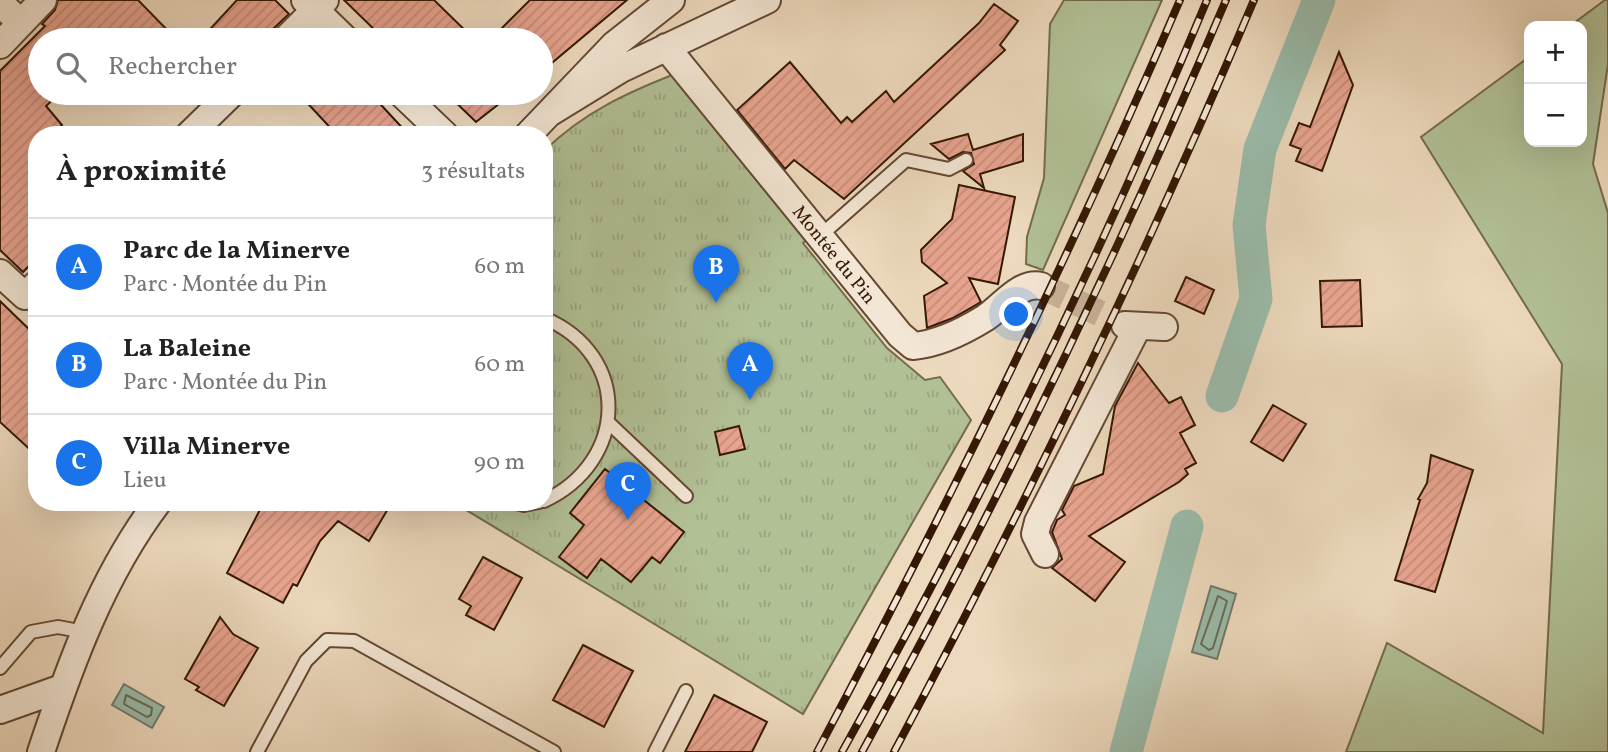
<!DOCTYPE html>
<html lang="fr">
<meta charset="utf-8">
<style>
body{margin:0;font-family:Vollkorn,serif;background:#f6f6f6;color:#222}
.controls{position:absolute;right:21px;top:21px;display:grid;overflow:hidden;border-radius:14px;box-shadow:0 7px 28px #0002}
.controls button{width:63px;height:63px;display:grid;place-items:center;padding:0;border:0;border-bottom:2px solid #e0e0e0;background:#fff;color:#222;font:35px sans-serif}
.you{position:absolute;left:1017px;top:315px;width:24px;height:24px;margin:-18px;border:5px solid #fff;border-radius:50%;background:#1a73e8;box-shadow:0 0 0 10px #1a73e833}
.badge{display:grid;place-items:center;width:46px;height:46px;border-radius:50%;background:#1a73e8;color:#fff;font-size:23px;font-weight:700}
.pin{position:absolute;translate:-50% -58px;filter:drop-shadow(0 2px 4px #0008)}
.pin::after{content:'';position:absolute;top:37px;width:24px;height:21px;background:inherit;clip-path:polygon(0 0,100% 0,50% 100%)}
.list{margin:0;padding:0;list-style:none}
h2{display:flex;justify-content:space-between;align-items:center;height:91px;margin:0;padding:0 28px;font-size:30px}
h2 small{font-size:23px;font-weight:400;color:#767676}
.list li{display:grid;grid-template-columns:46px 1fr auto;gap:21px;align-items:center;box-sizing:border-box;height:98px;padding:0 28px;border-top:2px solid #e0e0e0}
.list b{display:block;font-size:26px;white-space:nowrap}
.list p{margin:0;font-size:23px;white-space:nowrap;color:#767676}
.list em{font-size:23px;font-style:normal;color:#767676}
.icon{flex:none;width:38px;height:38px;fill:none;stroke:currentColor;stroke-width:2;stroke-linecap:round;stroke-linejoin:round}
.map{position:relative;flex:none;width:1608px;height:752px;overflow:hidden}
.search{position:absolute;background:#fff;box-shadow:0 7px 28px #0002;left:28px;top:28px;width:525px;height:77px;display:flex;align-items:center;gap:18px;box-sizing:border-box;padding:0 24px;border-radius:38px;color:#767676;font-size:26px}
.panel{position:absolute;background:#fff;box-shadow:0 7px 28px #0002;left:28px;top:126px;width:525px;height:385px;border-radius:28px}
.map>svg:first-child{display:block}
.grass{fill:#b2c096;stroke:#746c4d;stroke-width:2}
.park{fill:url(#park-tufts);stroke:#746c4d;stroke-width:2}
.water{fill:#9abbaa;stroke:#727a68;stroke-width:2}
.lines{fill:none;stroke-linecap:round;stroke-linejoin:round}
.shore{stroke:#686a57;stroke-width:2}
.canal{stroke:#9abbaa;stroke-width:33}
.building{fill:url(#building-hatch);stroke:#351804;stroke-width:2}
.street-tunnel{stroke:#c8b298;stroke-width:26;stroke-dasharray:26 13;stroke-linecap:butt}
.lane-casing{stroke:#634832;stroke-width:16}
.street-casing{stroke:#634832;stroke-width:30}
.lane{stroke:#f3e6d4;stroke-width:12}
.street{stroke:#f3e6d4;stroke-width:26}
.rail-casing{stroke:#351804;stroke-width:8}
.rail{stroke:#f3e6d4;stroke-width:5;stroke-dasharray:16;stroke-linecap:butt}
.labels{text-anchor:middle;stroke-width:5;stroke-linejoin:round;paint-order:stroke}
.street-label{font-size:19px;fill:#351804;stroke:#f3e6d4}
</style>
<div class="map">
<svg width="1608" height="752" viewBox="0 0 1608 752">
<defs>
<pattern id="park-tufts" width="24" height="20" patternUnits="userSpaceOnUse" patternTransform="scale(1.75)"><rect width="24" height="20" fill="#b2c096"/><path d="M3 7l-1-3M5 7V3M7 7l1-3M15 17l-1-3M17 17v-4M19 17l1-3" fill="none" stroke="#9aa480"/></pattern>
<pattern id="building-hatch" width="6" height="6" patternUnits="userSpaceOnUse" patternTransform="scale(1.75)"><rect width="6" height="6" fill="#e8a48f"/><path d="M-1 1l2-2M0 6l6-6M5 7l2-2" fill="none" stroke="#c88c7a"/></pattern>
</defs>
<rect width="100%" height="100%" fill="#edd9bd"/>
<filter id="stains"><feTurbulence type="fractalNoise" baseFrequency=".00286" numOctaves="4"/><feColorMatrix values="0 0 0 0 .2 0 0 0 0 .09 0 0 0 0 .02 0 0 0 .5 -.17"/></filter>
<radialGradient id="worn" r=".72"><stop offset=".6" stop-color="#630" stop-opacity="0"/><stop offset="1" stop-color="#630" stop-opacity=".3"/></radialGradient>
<path class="grass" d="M1064,0h98l-119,270 -17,-6 1,-27 17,-59 6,-154z
M1605,0h3v64l-15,100 15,49v539h-262l41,-109 156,90 19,-369 -141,-227 108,-80v85h53v-116h-12z"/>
<path class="park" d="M680,72l131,163 -8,8 84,105 38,32 15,-3 31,43 -168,294 -350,-212h91v-351c40,-39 84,-59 136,-79z"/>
<path class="water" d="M1211,586l25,8 -19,65 -25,-7z
M124,684l40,23 -12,21 -40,-23z"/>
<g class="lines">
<path class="shore" d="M1218,596l9,5 -14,47 -4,2 -8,-6z
M126,695l26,13 -1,7 -4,2 -23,-13z"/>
<path class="canal" d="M1222,396l34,-97 -7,-74 11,-76 59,-149
M1126,752l61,-226"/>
</g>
<path class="building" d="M58,0h80l39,40h-58l-4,-5 -4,5h-71v53h20l-14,13 16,19 -11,10h-14v123l-14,14 -23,-22v-179l45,-45 -3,-2 13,-14z
M237,0h38l14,14 -16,15 -3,11h-70z
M344,0h90l41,40h-90z
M530,0h97l-86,72v-32h-51z
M994,4l24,17 -18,24 5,5 -161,149 -50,-39 -9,9 -48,-59 53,-48 51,61 6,-6 5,5 34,-31 8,11 85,-79z
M1339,52l14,33 -31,86 -26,-10 5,-12 -11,-4 9,-22 11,4z
M298,93h72l39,42h-72z
M446,93h67l-37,29z
M968,134l5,16 50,-16v27l-43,13 4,14 -21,-17 11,-7 -3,-11 -8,-1 -14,7 -18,-15z
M959,185l56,12 -17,87 -29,-6 12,24 -28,16 -26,10 -3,-32 23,-13 -25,-21 -1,-12 31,-31z
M1186,277l28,13 -10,24 -29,-13z
M1360,280l2,46 -40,1 -2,-46z
M0,301l37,36v119l-37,-34z
M1138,363l31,40 12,-6 14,28 -15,8 16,30 -11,6 3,5 -9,8 -90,54 36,26 -30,39 -43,-33 10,-9 -10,-27 5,-12 8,-5 -3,-5 12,-24 29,-12 12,-68z
M1273,405l33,19 -23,37 -32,-19z
M739,426l6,23 -25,6 -5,-23z
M1431,455l42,15 -38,122 -40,-12 25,-80 -2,-1 9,-16z
M605,469l79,63 -24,31 -8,-6 -21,25 -30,-23 -14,19 -28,-21 25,-32 -14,-12z
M264,502h128l-23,39 -31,-20 -18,20 -23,45 -4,-2 -10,19 -56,-30z
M483,557l39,21 -28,52 -28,-15 5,-9 -12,-7z
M220,617l13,17 25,14 -34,58 -28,-16 3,-3 -14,-8z
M583,645l50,26 -29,56 -51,-27z
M714,695l53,27 -15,30h-67z"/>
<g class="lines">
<path class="street-tunnel" d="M1041,286l84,39"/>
<g class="lane-casing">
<path id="lane" d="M820,236l86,-76 43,9 17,-9
M544,318c88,37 84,144 0,183
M610,424l76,72
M513,502l11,3 15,-3
M0,668l31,-36 27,-5 26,5
M257,752l49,-91 21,-21 27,1 200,111
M655,752l31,-61"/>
</g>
<g class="street-casing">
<path id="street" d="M305,0l41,40
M0,3l21,20
M285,40l40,-40
M0,45l43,-45
M666,47l234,288 13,11c25,-2 51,-15 72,-28 17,-11 35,-37 56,-32
M401,93l44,42
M551,112l70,-43 146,-69
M189,135l43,-42
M528,135l86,-90 57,-45
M0,273l25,23 12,-12
M1125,325l39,2
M1045,554l-10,-20 3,-12 99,-194
M0,710l62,-22
M41,752c29,-87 61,-176 117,-250"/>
</g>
<use href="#lane" class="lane"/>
<use href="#street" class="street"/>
<g class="rail-casing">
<path id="rail" d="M817,752c131,-247 253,-495 363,-752
M842,752c136,-244 258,-494 365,-752
M862,752c134,-245 255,-495 364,-752
M894,752c131,-246 252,-496 360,-752"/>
</g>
<use href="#rail" class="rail"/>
</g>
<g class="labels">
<g class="street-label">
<text transform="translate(835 254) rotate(51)" y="7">Montée du Pin</text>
</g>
</g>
<rect width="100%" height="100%" filter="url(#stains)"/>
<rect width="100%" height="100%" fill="url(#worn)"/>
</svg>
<div class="controls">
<button>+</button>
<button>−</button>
</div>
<div class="you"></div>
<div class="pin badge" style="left:750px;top:400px">A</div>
<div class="pin badge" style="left:716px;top:303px">B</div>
<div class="pin badge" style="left:628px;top:520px">C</div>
<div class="search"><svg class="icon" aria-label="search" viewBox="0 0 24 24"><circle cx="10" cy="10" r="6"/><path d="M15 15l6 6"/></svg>Rechercher</div>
<section class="panel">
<h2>À proximité<small>3 résultats</small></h2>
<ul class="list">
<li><span class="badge">A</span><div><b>Parc de la Minerve</b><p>Parc · Montée du Pin</p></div><em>60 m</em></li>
<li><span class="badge">B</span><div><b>La Baleine</b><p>Parc · Montée du Pin</p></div><em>60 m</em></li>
<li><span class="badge">C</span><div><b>Villa Minerve</b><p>Lieu</p></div><em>90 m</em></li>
</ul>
</section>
</div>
